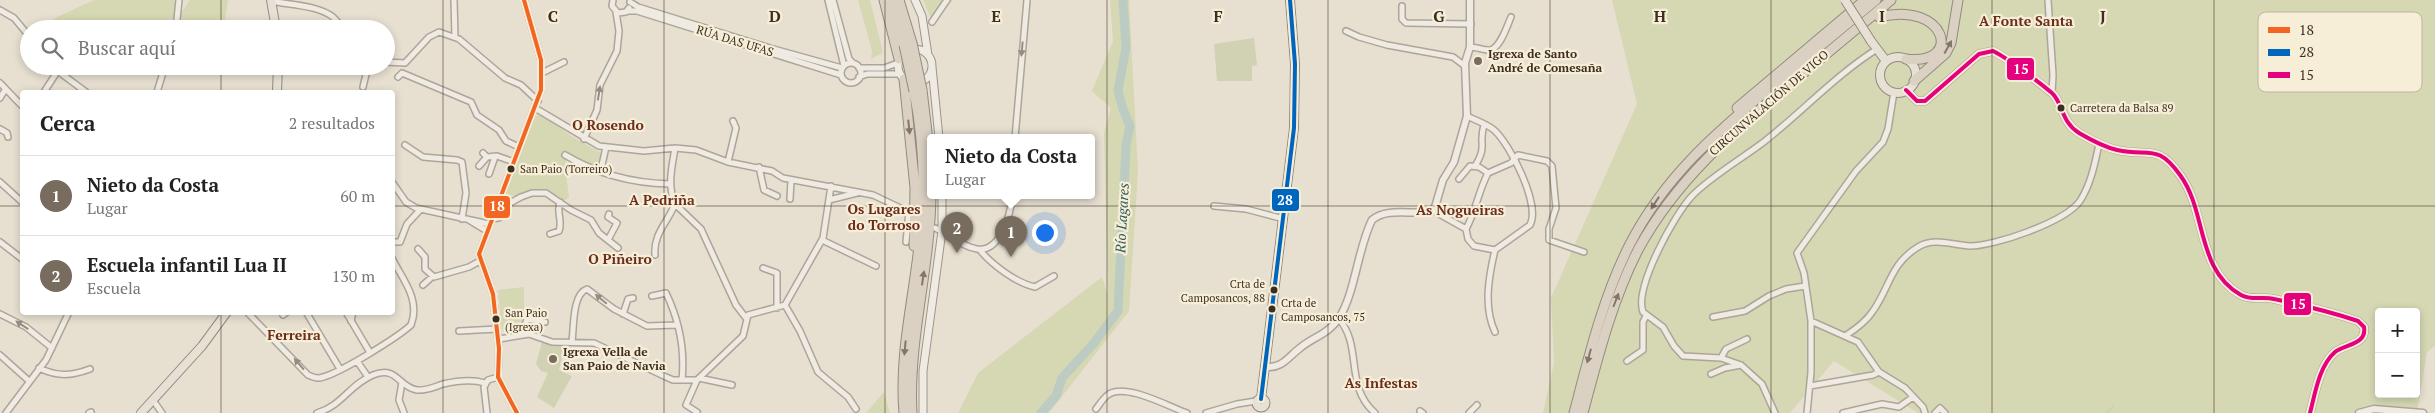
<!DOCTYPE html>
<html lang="es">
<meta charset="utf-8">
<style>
body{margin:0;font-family:"PT Serif",serif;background:#f6f6f6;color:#222}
.controls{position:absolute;right:15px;bottom:15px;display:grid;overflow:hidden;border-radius:5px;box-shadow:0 2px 8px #0003}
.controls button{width:45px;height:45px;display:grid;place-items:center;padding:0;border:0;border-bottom:1px solid #e0e0e0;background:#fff;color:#222;font:25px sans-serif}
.you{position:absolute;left:1044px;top:232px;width:18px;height:18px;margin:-12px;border:4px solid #fff;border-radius:50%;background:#1a73e8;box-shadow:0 0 0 8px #1a73e833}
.badge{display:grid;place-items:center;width:32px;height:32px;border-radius:50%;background:#786c5e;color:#fff;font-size:16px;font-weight:700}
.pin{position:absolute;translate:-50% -41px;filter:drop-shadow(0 1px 2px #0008)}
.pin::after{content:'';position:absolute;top:26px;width:18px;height:15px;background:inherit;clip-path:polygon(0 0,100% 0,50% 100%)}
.popup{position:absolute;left:927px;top:134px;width:168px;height:65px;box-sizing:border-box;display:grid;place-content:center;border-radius:5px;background:#fff;filter:drop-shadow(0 1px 4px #0005);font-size:16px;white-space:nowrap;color:#767676}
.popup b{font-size:19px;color:#222}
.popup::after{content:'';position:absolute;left:50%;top:100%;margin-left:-10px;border:10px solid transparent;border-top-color:#fff}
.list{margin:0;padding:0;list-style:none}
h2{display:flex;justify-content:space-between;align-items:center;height:65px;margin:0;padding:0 20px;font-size:21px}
h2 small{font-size:16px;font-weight:400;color:#767676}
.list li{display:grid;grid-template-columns:32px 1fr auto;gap:15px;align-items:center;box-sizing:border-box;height:80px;padding:0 20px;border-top:1px solid #e0e0e0}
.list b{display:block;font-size:19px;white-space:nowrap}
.list p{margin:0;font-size:16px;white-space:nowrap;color:#767676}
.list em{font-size:16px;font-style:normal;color:#767676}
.icon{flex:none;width:28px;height:28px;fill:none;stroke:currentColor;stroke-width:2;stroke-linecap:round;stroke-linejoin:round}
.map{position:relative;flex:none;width:2435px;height:413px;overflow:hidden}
.search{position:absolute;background:#fff;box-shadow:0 2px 8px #0003;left:20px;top:20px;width:375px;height:55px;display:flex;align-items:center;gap:12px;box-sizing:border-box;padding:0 18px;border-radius:28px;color:#767676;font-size:19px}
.panel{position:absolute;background:#fff;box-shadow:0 2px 8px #0003;left:20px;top:90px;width:375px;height:225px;border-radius:5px}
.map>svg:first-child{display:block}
.green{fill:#d6d7b3;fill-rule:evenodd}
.cemetery{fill:#d1d1b3}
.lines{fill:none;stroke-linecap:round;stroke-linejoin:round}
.stream{stroke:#bcccc2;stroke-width:1}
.river{stroke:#bcccc2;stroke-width:9}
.minor-casing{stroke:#ada599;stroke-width:8}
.tertiary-casing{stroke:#ada599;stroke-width:9}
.secondary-casing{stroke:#9c958a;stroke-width:9}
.primary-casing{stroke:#928b80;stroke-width:10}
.motorway-casing{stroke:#928b80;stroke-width:11}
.minor{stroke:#efebe3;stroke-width:5}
.tertiary{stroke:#efebe3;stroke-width:6}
.secondary{stroke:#efebe3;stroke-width:7}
.primary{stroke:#e6e1d4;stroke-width:8}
.motorway{stroke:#dad1c2;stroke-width:9}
.primary-bridge-casing{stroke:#928b80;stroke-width:10;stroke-linecap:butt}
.motorway-bridge-casing{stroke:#928b80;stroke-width:11;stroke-linecap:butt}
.primary-bridge{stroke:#e6e1d4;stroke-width:8}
.motorway-bridge{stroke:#dad1c2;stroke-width:9}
.bus-1-casing{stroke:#f7eed8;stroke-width:8}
.bus-2-casing{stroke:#f7eed8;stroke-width:8}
.bus-3-casing{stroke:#f7eed8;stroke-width:8}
.bus-1{stroke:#f26522;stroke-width:4}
.bus-2{stroke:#0065bd;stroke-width:4}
.bus-3{stroke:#e5007d;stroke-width:4}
.oneway{fill:#847769}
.oneway2{fill:#968c82}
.grid{fill:none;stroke:#3d2e20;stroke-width:1;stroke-opacity:0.55}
.poi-dot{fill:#786c5e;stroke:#f7eed8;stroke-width:2}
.bus-dot{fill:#3d2e20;stroke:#f7eed8;stroke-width:2}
.labels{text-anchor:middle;stroke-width:4.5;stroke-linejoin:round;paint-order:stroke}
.bus-label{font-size:11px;fill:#3d2e20;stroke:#f7eed8;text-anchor:start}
.street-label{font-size:12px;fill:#3d2e20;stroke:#f7eed8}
.poi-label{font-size:12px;font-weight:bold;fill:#3d2e20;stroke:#f7eed8;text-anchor:start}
.neighbourhood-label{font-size:14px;font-weight:bold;fill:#6b2e1e;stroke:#f7eed8}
.water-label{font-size:14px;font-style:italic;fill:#2f5d5a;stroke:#f7eed8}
.key{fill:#f7eed8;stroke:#bfb4a1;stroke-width:1}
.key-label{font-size:14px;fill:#3d2e20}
.grid-label{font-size:16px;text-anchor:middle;font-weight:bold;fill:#3d2e20;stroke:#f7eed8;stroke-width:4.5;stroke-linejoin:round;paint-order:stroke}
.line-badge{stroke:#f7eed8;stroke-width:2}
.badge-label{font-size:14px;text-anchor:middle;font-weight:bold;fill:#fff}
</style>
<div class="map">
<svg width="2435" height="413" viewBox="0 0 2435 413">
<rect width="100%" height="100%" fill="#e7e0d1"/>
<path class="green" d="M94,0h80l4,15 -6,14h-130l15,-12z
M190,0h38l-4,29h-35l-12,-10z
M858,0h12l13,53 -12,6 1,-8z
M923,0h30l-20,23z
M1110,0h19l9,172 -9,139 -80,102h-91l20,-40 124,-96 6,19 -4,-163 7,-25 -19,-17 21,-50z
M1612,0h823v346l-8,6 -10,61h-499l-84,-52 -44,52h-247l11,-50 -3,-65 86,-194zM2379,312h37v82h-37z
M536,115l8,2 32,22 25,14 -1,10 -4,6 -29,-15 -2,11 4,32 -5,4c-17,-12 -29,-14 -48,-4l-12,-4z
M524,287v31l-3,12 -19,1 -4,-41z
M884,392l6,21h-24z"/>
<path class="cemetery" d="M1254,38l3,27 -5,1v15h-35l-3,-37z
M542,342l23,3 -6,25 13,6 -18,32 -17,-11 11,-24 -7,-2 -5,-7z"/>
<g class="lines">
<path class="stream" d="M2107,413l6,-7"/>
<path class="river" d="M1041,413l15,-17 6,-18 32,-35 24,-32 8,-166 4,-19 -7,-17 -5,-18 8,-44 -3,-47"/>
<g class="minor-casing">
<path id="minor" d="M454,0l1,37
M613,0l-1,6 6,7 8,-1 3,-4
M828,0l16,66
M833,0l16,59 4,4
M2048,0l5,75 -1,18
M276,2c18,3 43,4 57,15 4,4 7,8 11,12
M630,2l8,5 132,41 72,20
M1402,6v13l4,4 65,1
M0,10l14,8 15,18
M628,11h9l204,64
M932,22l15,-22
M176,29l3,-29
M1346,31l13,6 28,8 66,12 12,9
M1470,47c6,0 17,4 21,3 10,-4 16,-24 20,-33
M386,62l19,1 24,-26 10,-5 20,7 46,39 16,7 17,16
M841 73a10 10 0 1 1 20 0a10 10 0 1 1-20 0Z
M51,66l35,26
M859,68h25l14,-5
M542,73l22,-11
M398,77l4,-4 69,29 6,13 22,15 7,11 13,6
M859,77l8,-3h33
M0,83l22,23
M363,87l5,-21
M44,92l13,-20
M157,92l8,-26
M0,98l5,-8
M535,108l64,38 45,5 31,-3 21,2 32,12 44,9 11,7 90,17 38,18
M1467,116c8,4 20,8 27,14 16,14 47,75 36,95l-35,25
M0,129l7,4 1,4
M1015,138l12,-138
M584,139l13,-29 3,-25 17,-34 2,-20 -3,-19
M405,145l18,12 34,3 5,2 4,31 -4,26
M675,148c-3,19 -8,37 0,56l26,25 35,76 10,13
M483,153l4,4 10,-1 17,6
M565,155c32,19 67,28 104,29
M728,162l8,-34 -3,-7
M479,166l8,-9
M1475,166c13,-21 3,-22 9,-41
M759,167l5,23 13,6
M598,171l4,-6 4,-18
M489,174l6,-17
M1459,179l11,-13 9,1 9,6
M0,182l22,20
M392,182l14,20 10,6 73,16
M790,199l1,-19
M829,200l28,-7
M1214,206l32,3 38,10
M1432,210l34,19 2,10 6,7 21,4
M491,219l8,-1 11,-15 11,-6 11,-4h14l25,17 20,10 8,13 19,15
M469,220l18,11
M935,228c14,6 27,19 42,21 24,4 34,-37 35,-53
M1466,229c10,-18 12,-37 22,-56l23,-10 7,-8 29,6 5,5 4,42 -7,21v11l35,12
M550,234l9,-3c4,-10 -3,-18 1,-29
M608,240l9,-17 -9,-6 1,-3
M822,240l54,26
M0,242l22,17
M392,242h8l7,-18 13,-14
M906,242l3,-31
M418,249l7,8v12l9,8 35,-10 11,-6
M980,250c11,14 36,33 55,37l19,-11
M1495,250c-6,25 -12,57 0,82
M655,255c-2,-21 13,-33 20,-51
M763,268l14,5v35
M423,285l10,-9
M652,296l14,-3c13,27 19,57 16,87
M785,305l15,26 18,41 30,25 8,12
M247,312l61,63c4,2 7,3 11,3 17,-2 79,-41 92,-53 10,-26 -9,-46 -19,-67
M306,312l34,57
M346,312l23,39
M0,314l26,13 26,21
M623,314l5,-15 5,-1
M283,315l4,-3
M1713,317l32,-6 24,-15 17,-7 19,-3
M1339,319c24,28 5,67 36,94
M351,321l2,-9
M1811,321l47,21 21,30 26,16 18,19 2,6
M459,331l38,-2
M522,335l5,-16 18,3
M1845,336c11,-7 21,-14 28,-25 17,-24 17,-47 45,-64 16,-10 34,-2 52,-1 25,0 95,-24 110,-45 11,-17 15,-38 19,-57
M499,339l30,-5 23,8 42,1 72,34 7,3h24l46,-44 5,-21 37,-10 38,-67 8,-52
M572,341c2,-13 0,-47 15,-52l27,20 33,17 30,-1
M0,355l29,26
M1721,358l5,-9 21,-10
M357,361l11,16
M1627,361l16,-11v-28l3,-6
M39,368c19,9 32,8 51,1
M1711,374l14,-6 16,-3
M699,378l33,7
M697,380l-11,25 11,7
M402,382l-3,18 5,13
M1810,386l63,-11 6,-3
M155,403l7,10
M1096,409c4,-5 7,-11 13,-15 18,-11 60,13 78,19
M1420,411l3,2
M6,413l40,-53 23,-48
M89,413l2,-1
M317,413c26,-8 32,-28 56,-38 24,-10 25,12 44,15 9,1 17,-3 26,-6 13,-3 29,-5 42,-1
M487,413l-3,-26 4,-7 10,-3
M517,413l-19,-36 1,-28 -6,-55 -14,-40 62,-164v-30l-17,-60
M1206,413l31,-9 19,-3
M1469,413l8,-8
M1775,413l-13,-29 -21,-19 -20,-7 -38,-2 -9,-10 -11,-19 -20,-15c-9,-24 31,-97 49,-116 18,-19 51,-38 73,-55 38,-30 71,-66 112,-92
M1807,413l4,-41v-51l-7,-48 -7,-20 59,-82 27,-29 5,-13 6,-37
M1843,413l39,-9 17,3 14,-10
M1935,413l5,-5 5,5"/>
</g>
<g class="tertiary-casing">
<path id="tertiary" d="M1906,90l11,11h8l54,-47 14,-3c13,6 47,32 59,42 11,10 9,29 27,40 12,7 25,14 38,17 33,7 40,-7 63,25 27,36 16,95 61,120 11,6 22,1 33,4 28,6 57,13 84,22l6,6c3,18 -19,17 -29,25 -16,14 -20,42 -25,61
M1265,367c18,1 22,-9 35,-19 13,-11 29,-14 39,-30 16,-24 19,-71 33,-98 19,-16 52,0 63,-13l8,-27 11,-18 13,-46 -2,-53 5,-16v-47
M2359,413l15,-4 49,4"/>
</g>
<g class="secondary-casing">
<path id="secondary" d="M915,0l7,16 6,39
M898 66a17 17 0 1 1 34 0a17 17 0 1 1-34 0Z
M932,67l7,71
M923,413v-42l19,-140v-35"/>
</g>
<g class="primary-casing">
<path id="primary" d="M271,0l5,29
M1871,41l15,20
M1880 75a18 18 0 1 1 36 0a18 18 0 1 1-36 0Z
M277,92l1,-26
M1256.5 403a4.5 4.5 0 1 1 9 0a4.5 4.5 0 1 1-9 0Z
M1261,399l33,-271 1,-64 -5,-64
M141,413l61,-67 25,-34"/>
</g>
<g class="motorway-casing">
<path id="motorway" d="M884,0l15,59
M891,0l13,45
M899,0l13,43
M1879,17c68,-17 85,49 27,42
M904,79l11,109 -1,58
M1914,81l32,-28 5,-10 7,-43
M922,90l9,76
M1737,108l128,-108
M904,413c-5,-57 9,-111 15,-167 7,-51 5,-104 -5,-155
M912,413c-4,-73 18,-144 19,-217
M1574,413c15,-57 29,-116 56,-169 35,-68 86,-111 143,-159 34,-28 69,-57 103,-85
M1583,413c15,-56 29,-113 56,-165 37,-67 92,-115 150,-163 34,-28 68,-57 102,-85"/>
</g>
<use href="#minor" class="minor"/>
<use href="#tertiary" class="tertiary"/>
<use href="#secondary" class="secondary"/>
<use href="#primary" class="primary"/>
<use href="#motorway" class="motorway"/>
<g class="primary-bridge-casing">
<path id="primary-bridge" d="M1845,0l26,41"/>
</g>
<g class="motorway-bridge-casing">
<path id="motorway-bridge" d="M912,43l10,47
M904,45l10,46"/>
</g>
<use href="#primary-bridge" class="primary-bridge"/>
<use href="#motorway-bridge" class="motorway-bridge"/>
<g class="bus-1-casing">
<path id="bus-1" d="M517,413l-19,-36 1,-28 -6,-55 -14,-40 62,-164v-30l-17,-60"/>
</g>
<g class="bus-2-casing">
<path id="bus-2" d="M1261,399l33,-271 1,-64 -5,-64"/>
</g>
<g class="bus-3-casing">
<path id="bus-3" d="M1906,90l11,11h8l54,-47 14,-3c13,6 47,32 59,42 11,10 9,29 27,40 12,7 25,14 38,17 33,7 40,-7 63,25 27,36 16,95 61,120 11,6 22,1 33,4 28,6 57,13 84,22l6,6c3,18 -19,17 -29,25 -16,14 -20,42 -25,61"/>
</g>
<use href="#bus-1" class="bus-1"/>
<use href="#bus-2" class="bus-2"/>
<use href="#bus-3" class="bus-3"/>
</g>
<defs><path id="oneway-solid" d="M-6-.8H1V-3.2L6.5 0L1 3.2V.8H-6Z" transform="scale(1.25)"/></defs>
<g class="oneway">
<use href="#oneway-solid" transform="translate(1948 47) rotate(-61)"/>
<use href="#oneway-solid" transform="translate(909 127) rotate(84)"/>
<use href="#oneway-solid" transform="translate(1655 203) rotate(123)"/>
<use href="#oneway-solid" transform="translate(923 278) rotate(-82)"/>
<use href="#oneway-solid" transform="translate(1616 300) rotate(-69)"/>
<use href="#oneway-solid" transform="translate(905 348) rotate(95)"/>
<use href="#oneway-solid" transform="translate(1589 356) rotate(105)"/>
</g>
<g class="oneway2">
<use href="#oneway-solid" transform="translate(1022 49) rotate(95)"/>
<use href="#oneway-solid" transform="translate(599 93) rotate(-81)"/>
<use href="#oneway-solid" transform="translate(601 299) rotate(-140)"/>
<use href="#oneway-solid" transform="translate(22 325) rotate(-147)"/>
<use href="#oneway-solid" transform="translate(299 364) rotate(-131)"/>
</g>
<path class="grid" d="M221,0v29M443,0v413M664,0v413M885,0v413M1107,0v413M1328,0v413M1550,0v413M1771,0v413M1992,0v413M2214,0v413M221,66v26M0,206h22M392,206h2043M221,312v101"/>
<g class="poi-dot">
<circle cx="1478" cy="61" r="5"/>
<circle cx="553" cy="359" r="5"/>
</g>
<g class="bus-dot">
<circle cx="2061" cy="108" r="4.5"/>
<circle cx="511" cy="169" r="4.5"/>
<circle cx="1274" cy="290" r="4.5"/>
<circle cx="1272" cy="309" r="4.5"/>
<circle cx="496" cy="319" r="4.5"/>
</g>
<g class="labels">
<g class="bus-label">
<text x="2070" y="112">Carretera da Balsa 89</text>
<text x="520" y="173">San Paio (Torreiro)</text>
<text x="1265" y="288" text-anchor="end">Crta de<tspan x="1265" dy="14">Camposancos, 88</tspan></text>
<text x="1281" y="307">Crta de<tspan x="1281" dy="14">Camposancos, 75</tspan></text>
<text x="505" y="317">San Paio<tspan x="505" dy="14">(Igrexa)</tspan></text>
</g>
<g class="street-label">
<text transform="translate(735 41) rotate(17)" y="4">RÚA DAS UFAS</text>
<text transform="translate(1769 103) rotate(-41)" y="4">CIRCUNVALACIÓN DE VIGO</text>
</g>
<g class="poi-label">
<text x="1488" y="58">Igrexa de Santo<tspan x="1488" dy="14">André de Comesaña</tspan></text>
<text x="563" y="356">Igrexa Vella de<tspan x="563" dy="14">San Paio de Navia</tspan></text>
</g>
<g class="neighbourhood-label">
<text x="2026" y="26">A Fonte Santa</text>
<text x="608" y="130">O Rosendo</text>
<text x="662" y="205">A Pedriña</text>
<text x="884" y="214">Os Lugares<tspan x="884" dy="16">do Torroso</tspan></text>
<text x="1460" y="215">As Nogueiras</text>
<text x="620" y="264">O Piñeiro</text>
<text x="294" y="340">Ferreira</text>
<text x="1381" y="388">As Infestas</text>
</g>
<g class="water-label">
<text transform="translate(1122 218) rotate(-87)" y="5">Río Lagares</text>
</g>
</g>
<rect x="2258" y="12" width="164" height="80" rx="8" class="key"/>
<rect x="2268" y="27" width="22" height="6" fill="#f26522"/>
<rect x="2268" y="49" width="22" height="7" fill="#0065bd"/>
<rect x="2268" y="72" width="22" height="6" fill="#e5007d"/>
<g class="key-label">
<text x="2299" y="35">18</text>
<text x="2299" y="57">28</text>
<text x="2299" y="80">15</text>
</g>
<g class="grid-label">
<text x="553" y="22">C</text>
<text x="775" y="22">D</text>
<text x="996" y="22">E</text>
<text x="1218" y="22">F</text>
<text x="1439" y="22">G</text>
<text x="1660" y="22">H</text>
<text x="1882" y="22">I</text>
<text x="2103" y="22">J</text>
</g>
<g class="line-badge">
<rect x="2006" y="57" width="29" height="24" rx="5" fill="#e5007d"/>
<rect x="1271" y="188" width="29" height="24" rx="5" fill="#0065bd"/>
<rect x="483" y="195" width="28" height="24" rx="5" fill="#f26522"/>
<rect x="2283" y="292" width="29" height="24" rx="5" fill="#e5007d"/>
</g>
<g class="badge-label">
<text x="2021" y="74">15</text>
<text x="1285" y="205">28</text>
<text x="497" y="211">18</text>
<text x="2298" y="309">15</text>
</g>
</svg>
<div class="controls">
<button>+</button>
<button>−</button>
</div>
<div class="you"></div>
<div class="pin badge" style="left:1011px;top:257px">1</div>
<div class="popup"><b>Nieto da Costa</b>Lugar</div>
<div class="pin badge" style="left:957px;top:253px">2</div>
<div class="search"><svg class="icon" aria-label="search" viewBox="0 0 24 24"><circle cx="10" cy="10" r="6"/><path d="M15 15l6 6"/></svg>Buscar aquí</div>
<section class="panel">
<h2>Cerca<small>2 resultados</small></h2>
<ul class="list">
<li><span class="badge">1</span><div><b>Nieto da Costa</b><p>Lugar</p></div><em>60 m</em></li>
<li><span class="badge">2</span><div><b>Escuela infantil Lua II</b><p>Escuela</p></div><em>130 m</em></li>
</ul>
</section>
</div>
